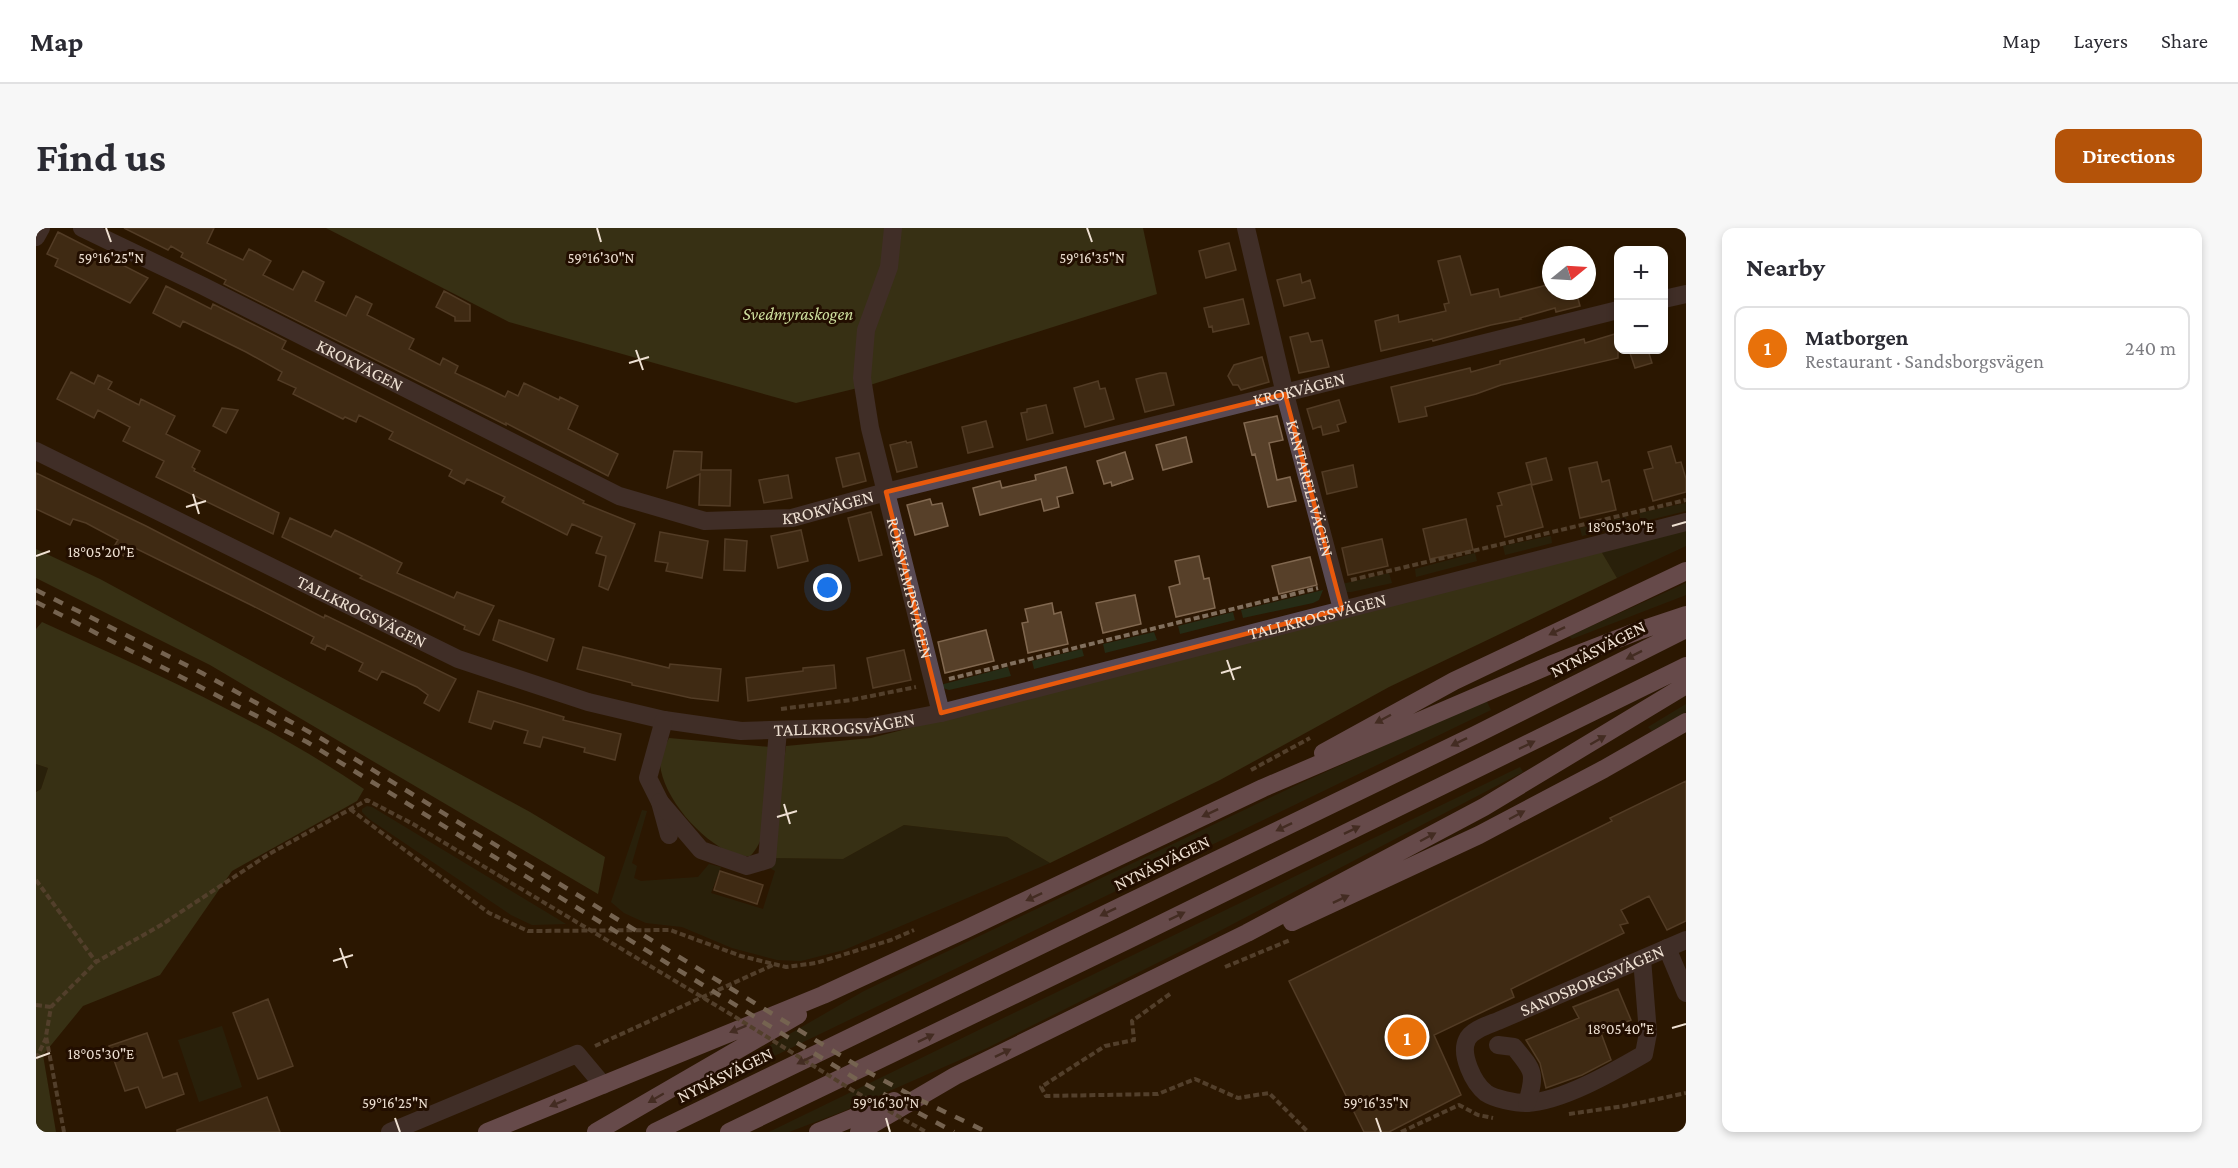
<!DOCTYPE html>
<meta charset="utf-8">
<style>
body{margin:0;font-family:"Crimson Pro",serif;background:#f7f7f7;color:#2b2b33}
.controls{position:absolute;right:18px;top:18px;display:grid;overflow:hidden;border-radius:12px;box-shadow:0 3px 9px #0003}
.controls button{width:54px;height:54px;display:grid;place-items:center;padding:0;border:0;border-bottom:2px solid #e1e1e2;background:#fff;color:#2b2b33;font:30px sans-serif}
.compass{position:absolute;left:1506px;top:18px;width:54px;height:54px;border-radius:50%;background:#fff;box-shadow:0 3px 9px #0003;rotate:72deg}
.you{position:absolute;left:792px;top:360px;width:21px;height:21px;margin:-15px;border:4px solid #fff;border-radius:50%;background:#1a73e8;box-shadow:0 0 0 9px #1a73e833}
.badge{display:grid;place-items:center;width:39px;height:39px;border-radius:50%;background:#b45309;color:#fff;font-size:20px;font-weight:700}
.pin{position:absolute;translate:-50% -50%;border:3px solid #fff;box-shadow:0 2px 6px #0006}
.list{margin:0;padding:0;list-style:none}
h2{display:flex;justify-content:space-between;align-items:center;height:78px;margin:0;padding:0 24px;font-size:26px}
h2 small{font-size:20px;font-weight:400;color:#7c7c81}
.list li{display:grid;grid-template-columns:39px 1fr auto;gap:18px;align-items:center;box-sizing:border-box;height:84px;margin:0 12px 12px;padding:0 12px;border:2px solid #e1e1e2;border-radius:12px}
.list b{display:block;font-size:22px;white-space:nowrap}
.list p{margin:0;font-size:20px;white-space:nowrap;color:#7c7c81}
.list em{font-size:20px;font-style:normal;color:#7c7c81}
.map{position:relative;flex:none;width:1650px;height:904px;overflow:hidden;border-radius:12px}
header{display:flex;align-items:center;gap:36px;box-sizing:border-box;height:84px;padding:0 30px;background:#fff;border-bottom:2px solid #e1e1e2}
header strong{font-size:28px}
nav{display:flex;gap:33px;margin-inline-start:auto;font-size:21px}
.intro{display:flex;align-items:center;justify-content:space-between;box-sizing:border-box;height:144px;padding:0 36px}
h1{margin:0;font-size:42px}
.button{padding:15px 27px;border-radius:12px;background:#b45309;color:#fff;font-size:21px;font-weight:700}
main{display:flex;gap:36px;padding:0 36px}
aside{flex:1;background:#fff;border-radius:12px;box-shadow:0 3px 9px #0003}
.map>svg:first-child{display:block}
.green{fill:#262c16}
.forest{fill:#454e2a}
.building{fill:#574029;stroke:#816850;stroke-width:1.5}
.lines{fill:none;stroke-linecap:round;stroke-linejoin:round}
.path{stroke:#816f5d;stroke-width:4;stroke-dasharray:6 3;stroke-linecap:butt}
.minor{stroke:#594a54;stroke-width:18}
.highway{stroke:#ae88a2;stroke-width:18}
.rail{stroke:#cebfaf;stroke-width:4.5;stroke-dasharray:10 10;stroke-linecap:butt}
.path-bridge{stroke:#816f5d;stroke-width:4;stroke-dasharray:6 3;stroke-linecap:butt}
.oneway{fill:#614549}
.marked{fill:none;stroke:#e8590c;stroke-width:4.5;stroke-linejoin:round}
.ticks{fill:none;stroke:#eee0d2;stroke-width:2}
.labels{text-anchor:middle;stroke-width:6;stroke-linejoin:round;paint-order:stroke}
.park-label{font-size:18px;font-style:italic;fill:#cedf9e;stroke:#220e00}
.street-label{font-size:18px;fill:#eee0d2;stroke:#220e00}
.ticks-label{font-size:15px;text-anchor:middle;fill:#eee0d2;stroke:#220e00;stroke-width:6;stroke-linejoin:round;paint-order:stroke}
</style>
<header>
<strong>Map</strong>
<nav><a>Map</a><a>Layers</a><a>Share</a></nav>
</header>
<div class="intro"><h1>Find us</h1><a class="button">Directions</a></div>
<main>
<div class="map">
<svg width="1650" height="904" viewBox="0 0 1650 904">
<rect width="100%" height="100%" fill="#2c1702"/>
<path class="green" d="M1650,275v8l-45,11 -2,-9z
M1590,289l2,8 -46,11 -2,-8z
M1650,303v15l-69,32 -16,-27z
M1513,308h2l1,7 -47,12 -2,-9z
M1439,325l2,8 -61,16 -1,-8z
M1353,345l3,10 -41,9h-6l-3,-8z
M1650,355v12l-114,44 -3,-3z
M1287,362l-4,10 -6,3 -70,15 -2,-8z
M1197,384l2,8 -55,14 -2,-8z
M1118,404l3,8 -52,13 -2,-9z
M1046,421l2,7 -50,13 -2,-8z
M972,439l3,9 -62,14 -6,-2 -3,-3z
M1450,472l5,10 -758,366 -4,-7 135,-78 435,-207z
M1650,476v8l-34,19 -4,-4z
M0,536l12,4 -7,21 -5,2z
M1484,539l3,5 -334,175 -202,101 -143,63 -55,21h-20z
M331,578l5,1 194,117 -34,1 -21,-10 -142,-96 -7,-7v-3z
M606,582l5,1 -15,52 5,3 -3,12 7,3 57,-4 11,-13 12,3 -10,26 52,16 12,-38 -7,-4 3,-9 72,1 61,-34 103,12 43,26 -206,87 -43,11 -24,-1 -45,-12 -50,-21 -36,-4 -22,-10 -13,-11z
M186,798l20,61 -43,15 -21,-62z"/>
<path class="forest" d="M290,0h817l14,66 -287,91 -74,18 -287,-81z
M0,321l64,30 430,233 75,45 -7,37 -388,-229 -174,-87z
M1565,323l16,27 -228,109 -169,93 -170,83 -43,-26 -103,-12 -61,34 -72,-1 15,-112 85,-8z
M6,394c110,50 222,99 322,167l-7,12 -125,70 -72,104 -77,31 -40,49 13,77h-20v-340l5,-3 7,-21 -12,-4v-135z
M633,510l101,9c-2,31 3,88 -20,109 -6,0 -13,0 -19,-3 -30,-13 -68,-55 -71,-89 -1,-8 6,-19 9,-26z"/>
<path class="building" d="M88,0h90l-7,15 36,17 6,-11 22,12 -8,14 30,15 10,-19 21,11 -9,19 31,15 10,-20 16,8 -5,11 47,24 -5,10 31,16 3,-7 15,8 -3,7 34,16 16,8 3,-6 10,5 6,-13 35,17 1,-3 18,9 -10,23 50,25 -10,22 -102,-53v2l-282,-141 2,-4 -45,-23 2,-4 -12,-7 -3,4z
M22,4l90,46 -18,25 -75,-37 3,-7 -11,-5z
M1193,15l7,27 -30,8 -7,-27z
M1424,28l11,39 27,-6 2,8 51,-13v7h25l4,15 -24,6 -1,-4 -35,10 1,1 -30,6 -58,16 -1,-2 -51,12 -6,-30 23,-6 1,7 47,-11 -2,-7 5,-1 -11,-42z
M1264,46l2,9 8,-3 5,18 -31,8 -7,-26z
M130,58l45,23 2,-5 73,37 -4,8 302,152 -1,2 52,21 -27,66 -9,-4 7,-30 -10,-3 6,-16 -30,-13 -5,11 -65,-33 3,-5 -38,-18 -3,5 -15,-8 3,-6 -63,-31 4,-7 -34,-17 -3,7 -11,-5 -2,2 -50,-25 3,-6 -18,-8 4,-8 -36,-20 -63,-31 -3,6 -27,-14z
M408,63l26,14v16h-15v-4l-19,-10z
M1207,71l6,25 -36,8 -1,-6 -3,1 -5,-19z
M1272,105l3,9 11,-2 7,27 -30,6 -9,-36z
M1582,105v25l-117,27 -25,9 -51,13 2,9 -28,6 -8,-35 79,-19 1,4 29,-8v-3l84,-22 1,4z
M1593,122h19l4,13 -17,5z
M1226,129l7,25 -28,8 -3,-5h-5l-5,-9 6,-11z
M35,144l23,12 4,-9 14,7 -4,7 31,16 2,-6 34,17 -9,18 34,17 -8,16 3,2 -1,2 85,42 -6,21 -117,-57 8,-16 -41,-20 7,-14 -32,-17 -4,8 -37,-19z
M1124,145h6l8,32 -29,7 -9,-33z
M1062,153l2,8 5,-1 9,31 -29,8 -11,-39z
M1303,172l7,22 -9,3 2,6 -16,4 -2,-9 -8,3 -6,-20z
M1010,177l7,28 -26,7 -6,-27 6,-1v-3z
M186,180l16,2 -12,23 -13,-7z
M1241,188l6,24 -14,3 8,37 13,-3 6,24 -28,6 -13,-53 -3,1 -8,-32z
M950,193l7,26 -25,6 -6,-26z
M1150,209l6,25 -29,8 -7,-25z
M870,213l1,2 4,-1 6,25 -20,5 -7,-27z
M1635,218l5,17 5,-1 5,17v13l-33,9 -9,-31 9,-2 -5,-16z
M638,223l28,1 -1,18h30l-1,36 -31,-1 1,-31 -33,14z
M1089,224l8,27 -21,7 -1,-4 -7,2 -7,-23z
M823,225l7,28 -23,6 -7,-29z
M1510,230l6,22 -20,5 -6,-22z
M1561,234l5,20 7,-2 7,30 -36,8 -11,-50z
M1317,237l4,22 -30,7 -5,-22z
M1030,239l7,26 -16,4 2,10 -15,4 -3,-12 -61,16 -7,-27 27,-7 2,7 34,-8 -1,-5z
M0,245l110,53 178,92 1,-3 131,64 -17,32 -15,-8 4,-8 -11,-8 -35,-16 -5,9 -18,-9 4,-8 -36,-18 -2,5 -14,-7 3,-6 -63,-32 -116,-57 -5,11 -18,-9 6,-10 -32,-17 -13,-4 -3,6 -34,-16z
M752,247l4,23 -28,5 -5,-23z
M1495,256l12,43 -38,10 -8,-31 5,-1 -4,-12z
M894,271l2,6 10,-2 6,23 -33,9 -8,-30z
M835,284l11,43 -23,6 -11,-43z
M254,290l41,19 4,-7 39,19 28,14 -5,10 57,25 3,-6 37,14 -15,29 -15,-6 1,-3 -105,-48 2,-2 -80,-39z
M1430,291l7,31 -43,9 -7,-30z
M765,302l7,31 -30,7 -7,-32z
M624,304l48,9 -6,37 -36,-7 2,-8 -13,-2z
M689,311l22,2 -2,30 -21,-1z
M1346,311l6,27 -40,9 -6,-27z
M1163,328l5,23 5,-1 6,30 -39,9 -7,-30 11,-3 -5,-23z
M1274,329l7,28 -38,9 -7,-28z
M1099,367l6,29 -38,9 -7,-30z
M1016,375l2,11 7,-2 7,32 -40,9 -6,-30 6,-1 -3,-13z
M463,392l55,19 -7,22 -54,-21z
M950,402l8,31 -49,12 -7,-31z
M547,419l86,21 1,-4 51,5 -3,32 -27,-3 -59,-13v-2l-55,-14z
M868,422l7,30 -38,8 -6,-30z
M798,437l2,23 -88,13 -2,-23 57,-7v-3z
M442,463l86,26 -1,3 58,14 -6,26 -31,-8 1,-4 -42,-11 -3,10 -16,-4 4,-12 -34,-10 -3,8 -22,-7z
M1650,553v140l-19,9 -18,-34 -28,14 7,13 -8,2 4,8 -113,56 3,8 -80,38 27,60 -72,37h-25l-75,-151 323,-160 -2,-3z
M684,643l43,14 -6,19 -43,-14z
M1582,761l13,31 -30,13 10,27 -29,15 -36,13 -6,-25 -14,-23 53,-22 -6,-11z
M232,771l25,67 -35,13 -25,-66z
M111,805l16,45 14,-5 7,21 -38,14 -8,-21 -13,4 -16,-45z
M231,869l13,35h-103v-2z"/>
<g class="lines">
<path class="path" d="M1315,352l335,-80
M913,451l369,-91
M745,481l70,-9 65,-13
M1215,542l59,-32
M314,581l139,104 39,18 142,-1 71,26 45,11 30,-4 75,-23 23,-10
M0,652l60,82
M1189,739l65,-27
M1134,766l-38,27 2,19 -29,6 -64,41 5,9 112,-2 37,-15 43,19 31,-5 39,39
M0,777l15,2
M559,818l178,-81
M0,831l10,-21
M1533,886l55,-8 62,-13
M28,904l-18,-96 5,-29 45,-45 65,-37 108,-71 98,-54 46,24 90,54
M1365,904l58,-27 19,10 15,3"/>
<g class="minor">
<path id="s1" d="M46,0l121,58 416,210 86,25 87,-3 94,-26 732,-182"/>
<path id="s2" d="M857,0l-4,39 -23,63 -4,48 8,50 71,285"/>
<path id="s3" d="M1210,0l39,166 57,215"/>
<path d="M0,9l5,-9"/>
<path d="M1628,71l22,-5"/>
<path id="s4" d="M0,223l422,208 130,43 76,18 77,11 127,-4 73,-14 745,-191"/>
<path d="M628,492l-16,58 12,24 9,33"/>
<path d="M624,574l41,48 46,16 20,-6 11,-130"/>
<path d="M1631,720l19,45"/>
<path id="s5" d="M1606,731l6,74 -4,21c-31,18 -83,48 -118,49 -11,0 -31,-4 -40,-10 -13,-10 -26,-39 -19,-53 4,-10 21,-15 31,-19l188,-81"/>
<path d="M1462,817l16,2c20,24 22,26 13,56"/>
<path d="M354,904l187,-78 26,31"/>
</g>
<path class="highway" d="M1287,525l131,-72 232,-110
M1256,694l187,-87 125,-66 82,-47
M451,904l336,-137 143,-66 297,-141 287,-123 88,-34 48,-16
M560,904l202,-117
M619,904l820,-397 211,-106
M693,904l399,-192 558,-274
M782,904l76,-31
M823,904l96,-56 292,-143 237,-126 202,-122"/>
<path class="rail" d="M0,362l166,83 120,66 544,332 54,29 67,32
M0,374l271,140 549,337 98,53"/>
<path class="path-bridge" d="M467,650l229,137 120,75 74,42"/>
</g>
<defs><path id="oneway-solid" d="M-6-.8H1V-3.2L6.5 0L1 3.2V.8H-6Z" transform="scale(1.5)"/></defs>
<g class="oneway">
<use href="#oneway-solid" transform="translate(1521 403) rotate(154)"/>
<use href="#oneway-solid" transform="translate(1598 427) rotate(153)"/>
<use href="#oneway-solid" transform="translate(1347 491) rotate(152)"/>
<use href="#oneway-solid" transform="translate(1562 512) rotate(-30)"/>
<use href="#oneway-solid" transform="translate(1423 514) rotate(154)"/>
<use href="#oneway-solid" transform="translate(1491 517) rotate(-26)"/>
<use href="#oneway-solid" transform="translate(1174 585) rotate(155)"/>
<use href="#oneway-solid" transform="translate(1481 587) rotate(-28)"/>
<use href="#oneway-solid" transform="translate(1248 599) rotate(154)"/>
<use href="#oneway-solid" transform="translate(1316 602) rotate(-26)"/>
<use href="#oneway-solid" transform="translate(1392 609) rotate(-28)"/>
<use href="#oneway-solid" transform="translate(998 669) rotate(155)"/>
<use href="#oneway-solid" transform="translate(1305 671) rotate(-25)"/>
<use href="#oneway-solid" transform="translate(1072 684) rotate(154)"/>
<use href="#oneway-solid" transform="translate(1141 688) rotate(-26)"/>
<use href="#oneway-solid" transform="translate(702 801) rotate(158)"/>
<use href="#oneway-solid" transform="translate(890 810) rotate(-26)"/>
<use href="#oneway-solid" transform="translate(967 825) rotate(-26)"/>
<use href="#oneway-solid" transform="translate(769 832) rotate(154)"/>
<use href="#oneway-solid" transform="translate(620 870) rotate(150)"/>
<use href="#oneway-solid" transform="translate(522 875) rotate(158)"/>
</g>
<path d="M0 0H1650V904H0ZM1249,166l57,215 -401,104 -55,-221z" fill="#2c1702" fill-opacity=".55" fill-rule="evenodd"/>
<path class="marked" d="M1249,166l57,215 -401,104 -55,-221z"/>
<path class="ticks" d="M70,0l5,14M561,0l4,14M1051,0l5,14M600,122l7,20M593,135l20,-6M157,266l6,20M150,279l20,-6M1636,298l14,-4M0,328l14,-5M1191,432l7,20M1185,445l20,-6M748,576l6,20M741,589l20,-6M304,720l7,20M297,733l20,-6M1636,800l14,-4M0,830l14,-5M359,890l5,14M850,890l4,14M1340,890l5,14"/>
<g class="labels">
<g class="park-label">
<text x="762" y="92">Svedmyraskogen</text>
</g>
<g class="street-label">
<text dy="6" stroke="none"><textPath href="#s1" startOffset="310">KROKVÄGEN</textPath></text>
<text dy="6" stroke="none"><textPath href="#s1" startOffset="1300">KROKVÄGEN</textPath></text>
<text dy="6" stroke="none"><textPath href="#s3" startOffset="268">KANTARELLVÄGEN</textPath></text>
<text dy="6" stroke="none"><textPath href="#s1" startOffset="814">KROKVÄGEN</textPath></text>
<text dy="6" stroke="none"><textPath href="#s2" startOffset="370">RÖKSVAMPSVÄGEN</textPath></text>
<text dy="6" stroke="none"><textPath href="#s4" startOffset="363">TALLKROGSVÄGEN</textPath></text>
<text dy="6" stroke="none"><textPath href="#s4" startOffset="1353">TALLKROGSVÄGEN</textPath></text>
<text transform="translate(1562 421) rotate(-27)" y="6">NYNÄSVÄGEN</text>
<text dy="6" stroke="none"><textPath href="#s4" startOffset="867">TALLKROGSVÄGEN</textPath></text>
<text transform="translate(1126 635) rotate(-26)" y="6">NYNÄSVÄGEN</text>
<text dy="6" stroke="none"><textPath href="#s5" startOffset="465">SANDSBORGSVÄGEN</textPath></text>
<text transform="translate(689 847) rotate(-26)" y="6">NYNÄSVÄGEN</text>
</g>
</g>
<g class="ticks-label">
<text x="75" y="35">59°16'25"N</text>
<text x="565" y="35">59°16'30"N</text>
<text x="1056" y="35">59°16'35"N</text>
<text x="1585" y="304">18°05'30"E</text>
<text x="65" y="329">18°05'20"E</text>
<text x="1585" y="806">18°05'40"E</text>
<text x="65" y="831">18°05'30"E</text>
<text x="850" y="880">59°16'30"N</text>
<text x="359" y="880">59°16'25"N</text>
<text x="1340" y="880">59°16'35"N</text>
</g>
</svg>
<div class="controls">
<button>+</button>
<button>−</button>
</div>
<svg class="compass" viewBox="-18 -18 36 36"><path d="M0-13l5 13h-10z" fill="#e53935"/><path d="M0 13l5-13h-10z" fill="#7c7c81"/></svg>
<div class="you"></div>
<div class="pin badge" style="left:1371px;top:809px;background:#e8710a">1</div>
</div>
<aside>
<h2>Nearby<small></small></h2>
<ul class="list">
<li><span class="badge" style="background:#e8710a">1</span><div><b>Matborgen</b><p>Restaurant · Sandsborgsvägen</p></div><em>240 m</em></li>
</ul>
</aside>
</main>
